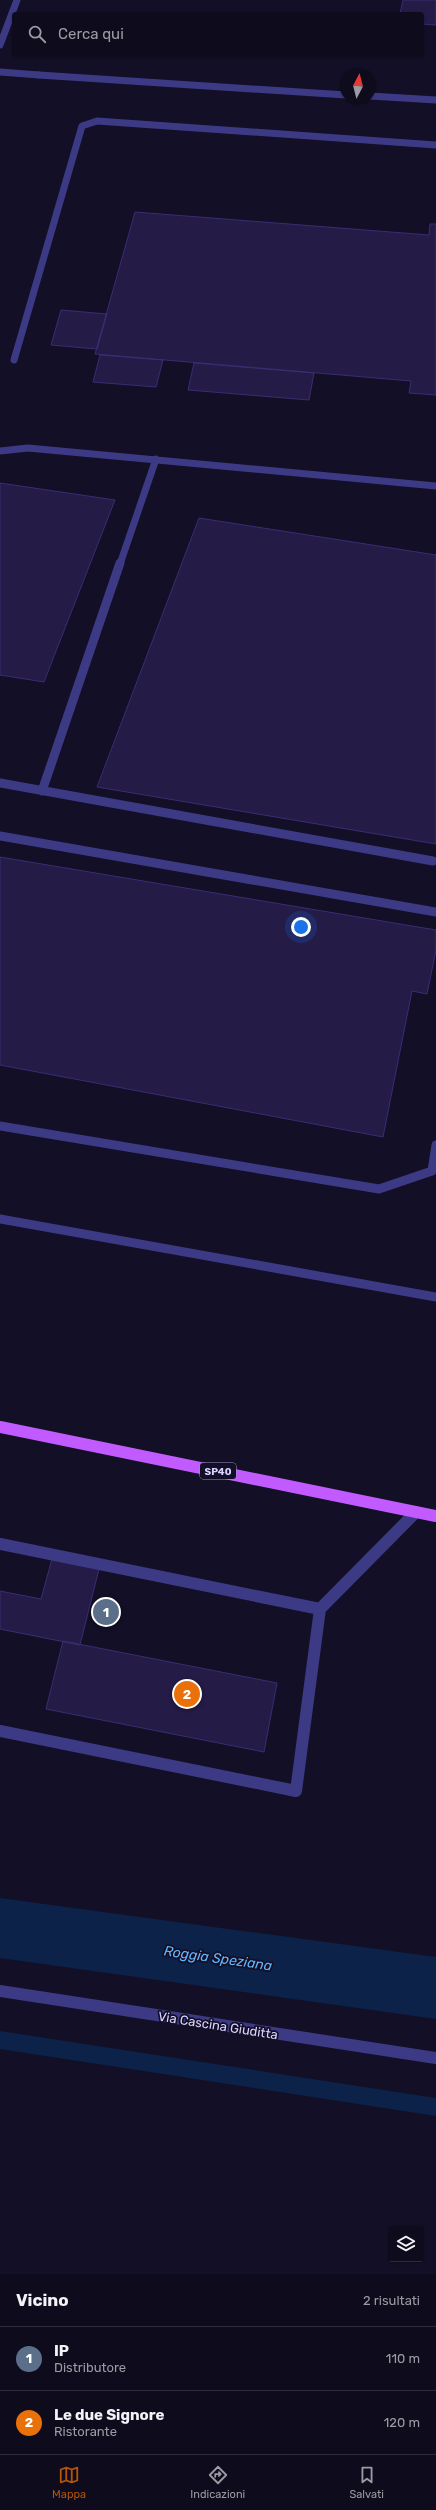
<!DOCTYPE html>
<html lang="it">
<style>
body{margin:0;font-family:Rubik,sans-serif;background:#1c1929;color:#f1f3f6}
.controls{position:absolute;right:12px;bottom:12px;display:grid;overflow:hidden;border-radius:4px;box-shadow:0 1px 3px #0004}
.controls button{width:36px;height:36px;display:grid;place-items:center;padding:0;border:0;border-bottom:1px solid #2e2b3b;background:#0e0b1c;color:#f1f3f6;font:20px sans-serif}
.compass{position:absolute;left:340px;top:68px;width:36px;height:36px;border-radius:50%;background:#0e0b1c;box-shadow:0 1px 3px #0004;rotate:7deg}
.you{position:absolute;left:301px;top:927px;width:14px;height:14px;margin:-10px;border:3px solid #fff;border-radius:50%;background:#1a73e8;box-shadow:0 0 0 6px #1a73e833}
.badge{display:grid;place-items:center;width:26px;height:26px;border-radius:50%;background:#b45309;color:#fff;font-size:13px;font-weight:700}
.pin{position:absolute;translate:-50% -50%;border:2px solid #fff;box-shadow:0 1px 4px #0006}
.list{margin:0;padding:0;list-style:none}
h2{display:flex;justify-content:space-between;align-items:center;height:52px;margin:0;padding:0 16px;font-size:17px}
h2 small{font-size:13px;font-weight:400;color:#9b9ba3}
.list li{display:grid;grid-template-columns:26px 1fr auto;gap:12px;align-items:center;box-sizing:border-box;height:64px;padding:0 16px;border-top:1px solid #2e2b3b}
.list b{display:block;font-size:15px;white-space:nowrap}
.list p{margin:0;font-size:13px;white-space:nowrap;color:#9b9ba3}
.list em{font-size:13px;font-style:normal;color:#9b9ba3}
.icon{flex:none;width:22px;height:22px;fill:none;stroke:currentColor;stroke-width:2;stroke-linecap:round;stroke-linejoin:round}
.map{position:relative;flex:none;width:436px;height:2274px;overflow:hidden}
.search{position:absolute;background:#0e0b1c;box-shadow:0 1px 3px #0004;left:12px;right:12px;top:12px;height:44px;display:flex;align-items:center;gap:10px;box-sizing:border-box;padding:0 14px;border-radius:4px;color:#9b9ba3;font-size:15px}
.sheet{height:180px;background:#0e0b1c}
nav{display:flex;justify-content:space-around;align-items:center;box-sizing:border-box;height:56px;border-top:1px solid #2e2b3b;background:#0e0b1c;font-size:11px;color:#9b9ba3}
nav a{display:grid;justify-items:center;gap:2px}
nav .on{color:#b45309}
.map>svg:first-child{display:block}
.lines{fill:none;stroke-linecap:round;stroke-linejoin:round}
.stream{fill:#0c2248;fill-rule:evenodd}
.canal{fill:#0c2248;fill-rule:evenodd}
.building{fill:#241b47;stroke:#3b2d73}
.service-far2{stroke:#3d3a85;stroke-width:7}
.service-far1{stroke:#3d3a85;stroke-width:9}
.service{stroke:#3d3a85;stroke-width:12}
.minor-far2{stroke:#3d3a85;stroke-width:7}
.minor-far1{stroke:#3d3a85;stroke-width:9}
.minor{stroke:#3d3a85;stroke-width:12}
.primary{stroke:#c25bff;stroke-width:12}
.labels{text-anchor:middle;stroke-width:3.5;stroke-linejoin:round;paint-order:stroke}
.shield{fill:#130f26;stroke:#9e99be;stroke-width:1}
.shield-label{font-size:10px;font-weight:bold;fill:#d9d4ff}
.near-street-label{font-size:13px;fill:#d9d4ff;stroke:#130f26}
.near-water-label{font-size:14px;font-style:italic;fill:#62b6ff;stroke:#130f26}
</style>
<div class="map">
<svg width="436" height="2274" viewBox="0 0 436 2274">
<rect width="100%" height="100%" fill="#130f26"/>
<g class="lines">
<path class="stream" d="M0,2031l436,67v18l-436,-67z"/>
<path class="canal" d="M0,1898l436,59v62l-436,-61z"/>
</g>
<path class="building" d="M403,0h33v25l-14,-1v-10h-22z
M135,212l294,23 1,-11h6v171l-27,-2 2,-12 -316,-27z
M61,310l46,4 -10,35 -46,-4z
M100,355l63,5 -7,27 -63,-5z
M194,363l120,10 -5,27 -121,-10z
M0,483l115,17 -71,182 -44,-7z
M199,518l237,37v289l-339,-57z
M0,857l436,73v20l-9,44 -15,-3 -29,146 -383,-72z
M52,1559l47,10 -19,76 -80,-16v-38l41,8z
M63,1641l214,42 -13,69 -218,-43z"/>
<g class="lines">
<path class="service-far2" d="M0,45l17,-45
M0,72l39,3
M14,360l68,-234 15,-5 339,24
M0,451l28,-3 408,38
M120,564l36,-105"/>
<path class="service-far1" d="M0,783l433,78
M42,791l78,-228
M0,836l436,76
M0,1126l379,63 53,-18 4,-26"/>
<path class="service" d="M0,1544l320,65 96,-97
M0,1731l296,60 24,-182"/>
<path class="minor-far2" d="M39,75l307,20
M370,96l66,4"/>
<path class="minor-far1" d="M0,1219l436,78"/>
<path class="minor" d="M0,1991l436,67"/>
<path class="primary" d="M0,1427l436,89"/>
</g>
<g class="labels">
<rect class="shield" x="200" y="1463" width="36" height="16" rx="3"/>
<g class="shield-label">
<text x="218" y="1475">SP40</text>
</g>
<g class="near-street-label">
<text transform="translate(218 2025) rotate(9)" y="5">Via Cascina Giuditta</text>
</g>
<g class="near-water-label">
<text transform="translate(218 1958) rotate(8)" y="5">Roggia Speziana</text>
</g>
</g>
</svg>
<div class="controls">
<button><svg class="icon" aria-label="layers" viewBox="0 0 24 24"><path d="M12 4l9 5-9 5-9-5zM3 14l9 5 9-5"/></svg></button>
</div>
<svg class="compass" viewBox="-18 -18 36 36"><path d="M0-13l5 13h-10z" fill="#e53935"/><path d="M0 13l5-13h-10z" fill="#9b9ba3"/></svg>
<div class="you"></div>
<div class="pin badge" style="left:106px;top:1612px;background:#5c6f8a">1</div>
<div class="pin badge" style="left:187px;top:1694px;background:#e8710a">2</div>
<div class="search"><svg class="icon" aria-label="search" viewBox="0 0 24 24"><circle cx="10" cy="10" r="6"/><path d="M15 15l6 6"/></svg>Cerca qui</div>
</div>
<section class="sheet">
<h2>Vicino<small>2 risultati</small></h2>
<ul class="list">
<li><span class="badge" style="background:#5c6f8a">1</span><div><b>IP</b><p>Distributore</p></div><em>110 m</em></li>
<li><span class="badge" style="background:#e8710a">2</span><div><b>Le due Signore</b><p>Ristorante</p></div><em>120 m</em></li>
</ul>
</section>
<nav>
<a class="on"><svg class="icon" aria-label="map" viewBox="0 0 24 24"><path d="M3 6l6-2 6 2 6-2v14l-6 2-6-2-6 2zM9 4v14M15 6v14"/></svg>Mappa</a>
<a><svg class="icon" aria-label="directions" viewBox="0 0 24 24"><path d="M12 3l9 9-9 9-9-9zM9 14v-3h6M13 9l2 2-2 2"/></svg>Indicazioni</a>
<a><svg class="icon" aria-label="saved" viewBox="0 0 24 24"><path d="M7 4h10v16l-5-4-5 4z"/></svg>Salvati</a>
</nav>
